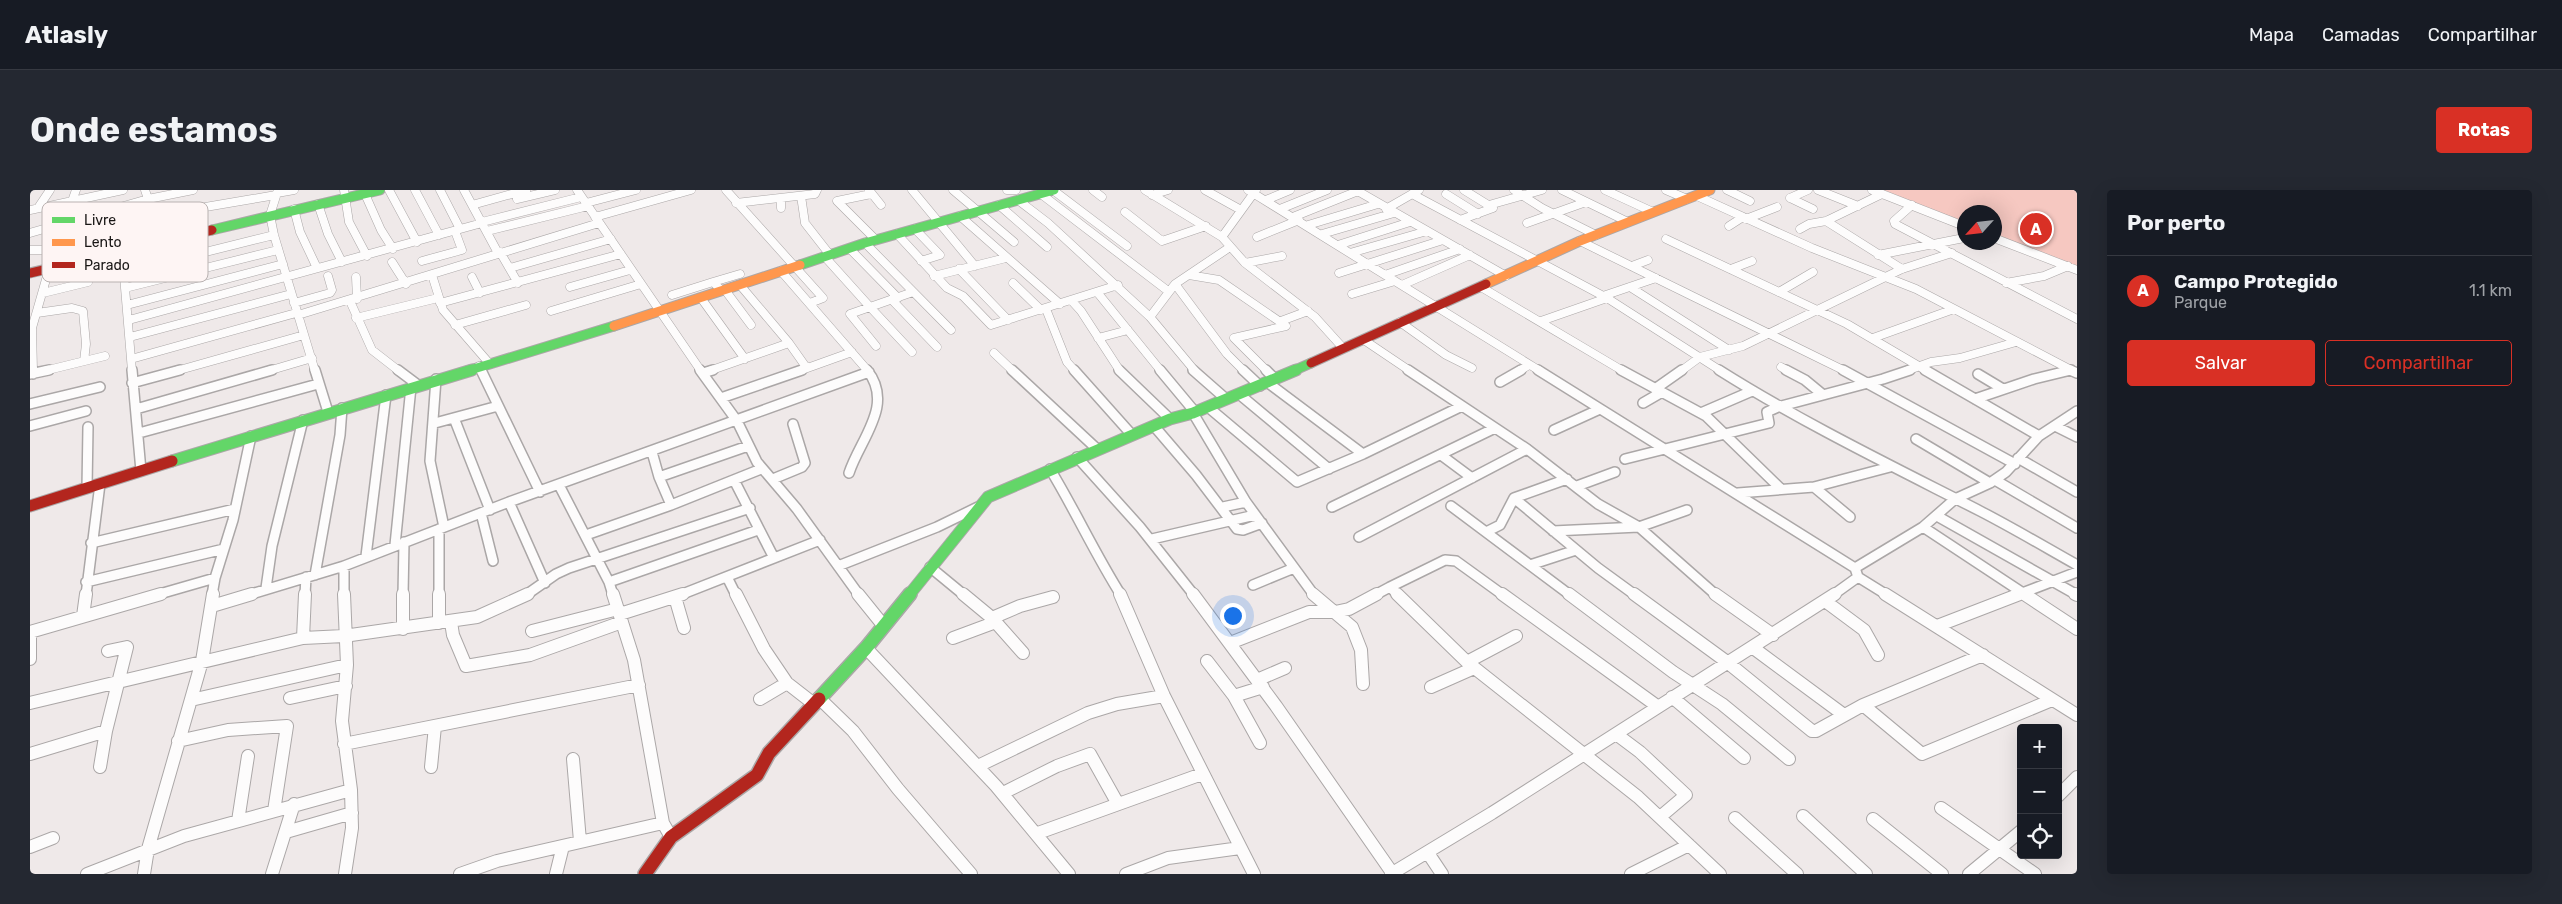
<!DOCTYPE html>
<html lang="pt">
<meta charset="utf-8">
<style>
body{margin:0;font-family:Rubik,sans-serif;background:#242831;color:#f1f3f6}
.controls{position:absolute;right:15px;bottom:15px;display:grid;overflow:hidden;border-radius:5px;box-shadow:0 5px 20px #0002}
.controls button{width:45px;height:45px;display:grid;place-items:center;padding:0;border:0;border-bottom:1px solid #363941;background:#171b24;color:#f1f3f6;font:25px sans-serif}
.compass{position:absolute;left:1927px;top:15px;width:45px;height:45px;border-radius:50%;background:#171b24;box-shadow:0 5px 20px #0002;rotate:243deg}
.you{position:absolute;left:1202px;top:425px;width:18px;height:18px;margin:-12px;border:4px solid #fff;border-radius:50%;background:#1a73e8;box-shadow:0 0 0 8px #1a73e833}
.badge{display:grid;place-items:center;width:32px;height:32px;border-radius:50%;background:#d93025;color:#fff;font-size:16px;font-weight:700}
.pin{position:absolute;translate:-50% -50%;border:2px solid #fff;box-shadow:0 1px 5px #0006}
.list{margin:0;padding:0;list-style:none}
h2{display:flex;justify-content:space-between;align-items:center;height:65px;margin:0;padding:0 20px;font-size:21px}
h2 small{font-size:16px;font-weight:400;color:#9ea1a6}
.list li{display:grid;grid-template-columns:32px 1fr auto;gap:15px;align-items:center;box-sizing:border-box;height:70px;padding:0 20px;border-top:1px solid #363941}
.list b{display:block;font-size:19px;white-space:nowrap}
.list p{margin:0;font-size:16px;white-space:nowrap;color:#9ea1a6}
.list em{font-size:16px;font-style:normal;color:#9ea1a6}
.actions{display:flex;gap:10px;padding:15px 20px}
.actions a{flex:1;padding:11px 0;border:1px solid #d93025;border-radius:5px;text-align:center;font-size:18px;color:#d93025}
.actions .main{background:#d93025;color:#fff}
.icon{flex:none;width:28px;height:28px;fill:none;stroke:currentColor;stroke-width:2;stroke-linecap:round;stroke-linejoin:round}
.map{position:relative;flex:none;width:2047px;height:684px;overflow:hidden;border-radius:5px}
header{display:flex;align-items:center;gap:30px;box-sizing:border-box;height:70px;padding:0 25px;background:#171b24;border-bottom:1px solid #363941}
header strong{font-size:24px}
nav{display:flex;gap:28px;margin-inline-start:auto;font-size:18px}
.intro{display:flex;align-items:center;justify-content:space-between;box-sizing:border-box;height:120px;padding:0 30px}
h1{margin:0;font-size:35px}
.button{padding:12px 22px;border-radius:5px;background:#d93025;color:#fff;font-size:18px;font-weight:700}
main{display:flex;gap:30px;padding:0 30px}
aside{flex:1;background:#171b24;border-radius:5px;box-shadow:0 5px 20px #0002}
.map>svg:first-child{display:block}
.green{fill:#f6c8c1}
.lines{fill:none;stroke-linecap:round;stroke-linejoin:round}
.street-far2-casing{stroke:#aba7a7;stroke-width:9}
.street-far1-casing{stroke:#aba7a7;stroke-width:12}
.street-casing{stroke:#aba7a7;stroke-width:14}
.fast-far2-casing{stroke:#aba7a7;stroke-width:11}
.fast-far1-casing{stroke:#aba7a7;stroke-width:13}
.fast-casing{stroke:#aba7a7;stroke-width:16}
.slow-casing{stroke:#aba7a7;stroke-width:11}
.jam-far2-casing{stroke:#aba7a7;stroke-width:11}
.jam-far1-casing{stroke:#aba7a7;stroke-width:13}
.jam-casing{stroke:#aba7a7;stroke-width:16}
.street-far2{stroke:#fdfcfc;stroke-width:8}
.street-far1{stroke:#fdfcfc;stroke-width:9}
.street{stroke:#fdfcfc;stroke-width:12}
.fast-far2{stroke:#63d668;stroke-width:9}
.fast-far1{stroke:#63d668;stroke-width:11}
.fast{stroke:#63d668;stroke-width:13}
.slow{stroke:#ff974d;stroke-width:9}
.jam-far2{stroke:#b3261e;stroke-width:9}
.jam-far1{stroke:#b3261e;stroke-width:11}
.jam{stroke:#b3261e;stroke-width:13}
.key{fill:#fef5f4;stroke:#b9b2b1;stroke-width:1}
.key-label{font-size:14px;fill:#191615}
</style>
<header>
<strong>Atlasly</strong>
<nav><a>Mapa</a><a>Camadas</a><a>Compartilhar</a></nav>
</header>
<div class="intro"><h1>Onde estamos</h1><a class="button">Rotas</a></div>
<main>
<div class="map">
<svg width="2047" height="684" viewBox="0 0 2047 684">
<rect width="100%" height="100%" fill="#efe9e9"/>
<path class="green" d="M1851,0h196v78l-82,-33 -1,-23h-30v11z"/>
<g class="lines">
<g class="street-far2-casing">
<path id="street-far2" d="M46,0l-5,14 5,14
M248,0l-8,25 4,20 41,136
M314,0l5,32 18,34
M359,0l28,52
M385,0l24,45
M410,0l20,39
M434,0l34,63
M547,0l124,181
M696,0l97,108 -13,5
M839,0l12,15
M882,0l63,76
M923,0l61,52
M977,0h9
M1023,0l74,56
M1063,0l9,7
M1115,0l77,47 23,26 70,54 28,31
M1175,0l36,20
M1218,0l292,181
M1326,0l150,86
M1484,0l28,18 54,27
M1532,0l66,32
M1575,0l48,22
M1636,0l21,9
M1697,0l23,11
M1788,0l40,16
M1842,0l92,36
M247,3l17,-3
M335,4l16,36 12,19
M841,4l-34,7 39,39
M1011,4l127,97
M1382,4l195,104 114,73
M1416,4l32,20
M1122,5l16,-5
M771,6l4,27 25,32
M1667,6l115,52 104,41 157,82
M751,8v10
M1760,8l23,11
M1760,8l18,-8
M487,9l38,-9
M988,10l30,23 102,94
M1236,10l24,-10
M556,13l50,-13
M706,13l79,-9 2,-4
M288,14l10,30 14,28
M442,15l54,-15
M969,15l48,42
M1459,15l53,-15
M1882,15l-18,16 1,3 182,95
M8,18l12,-18
M264,19l6,23 17,36
M1250,19l47,-19
M1356,19l33,-19
M0,20l93,-20
M1095,22l37,29 44,-15
M930,26l100,88
M565,27l96,-27
M1263,27l65,-26
M105,29l141,-24
M1716,29l31,-12
M1430,30l33,-12 -29,-18
M1796,31l76,48
M452,32l99,-25
M1497,33l59,-21
M1278,35l70,-21
M1699,36l14,-9
M885,39l25,26 -19,6
M1770,39l9,-5 17,-3 56,-27
M457,41l101,-25
M0,43l118,-34 45,-9
M867,44l50,54 16,8 28,29 127,-40
M1292,44l72,-21
M1192,47l34,-47
M1227,47l42,-17
M1964,48l83,32
M1636,49l181,85 80,47
M1550,51l265,130
M835,53l86,87
M1308,55l72,-23
M820,59l48,49
M0,60h48l31,5
M92,62l10,119
M470,62l18,31
M1320,63l77,-22
M85,64l9,-22 24,-33 -3,-9
M1848,65l86,-17
M795,67l45,50 43,-15
M392,71l40,-11 -7,-19
M362,72l14,22
M1215,73l37,-7
M1602,76l16,-6
M480,78l101,-29
M929,79l49,51
M1701,79l21,-8
M751,81l87,100
M95,82l149,-37
M1309,83l104,-33
M402,85l11,35 46,53
M1159,85l30,5 67,46 -52,12 33,33
M1355,85l75,-26
M904,86l72,-18
M326,87l1,22
M442,87l8,16
M683,92l27,-8
M983,93l28,27
M1976,93l38,-7 24,-10
M1145,94l52,70 17,17
M710,95l49,58 17,24
M1372,95l68,-30
M540,97l60,-17
M1451,97l142,84
M1600,97l99,63
M95,98l153,-38
M695,100l26,35
M1067,102l64,79
M1749,102l34,-20
M13,103l45,-11
M1322,104l43,-13
M642,105l41,-13 9,9
M1573,106l53,-18
M671,108l44,61
M862,110l45,47
M1041,110l10,11 39,60
M320,111l22,49 27,21
M264,113l36,-10 2,-3 -4,-14
M410,113l181,-49
M97,115l156,-41
M1016,119l21,53 8,9
M521,121l90,-27
M7,123l35,-5 11,3 3,33 -2,17
M268,125l301,-92
M326,128l82,-20
M99,130l353,-97
M1251,131l27,-10
M1511,131l66,-23
M1370,132l46,33 26,13
M425,135l71,-20
M100,147l161,-43
M1068,148l30,-8
M1843,148l81,-29
M1334,150l46,31
M846,156l-26,-32 20,-7 42,45
M964,163l19,18
M101,169l165,-46
M449,176l2,5
M1751,177l7,4
M3,181l-1,-43 17,-59
M14,181l61,-15
M146,181l128,-36
M238,181l44,-13
M679,181l80,-28
M769,181l53,-19
M1165,181l-45,-54 25,-33 55,-37
M1489,181l10,-6
M1651,181l19,-14 43,-11 159,-77 50,-16
M1876,181l25,-9 29,-4 56,-16
M2038,181l3,-1"/>
</g>
<g class="street-far1-casing">
<path id="street-far1" d="M3,180v4
M102,180l9,101
M285,180l13,42
M368,180l20,15
M451,180l59,122
M670,180l37,51 20,41 40,47 62,86
M982,180l85,79
M1044,180l58,65
M1089,180l51,49
M1130,180l35,42
M1163,180l33,29
M1213,180l17,16
M1236,180l9,9
M1378,180l119,79 71,55 41,23 77,68
M1508,180l317,198
M1591,180l85,46 75,73
M1689,180c84,53 173,96 261,141 33,17 65,36 97,54
M1756,180l19,10 17,14
M1813,180l172,94
M1895,180l114,66
M2040,180l7,3
M673,183l10,-3
M0,184l19,-4
M1948,184l25,15
M406,189l-6,82 14,66
M1237,192l96,72
M1470,192l21,-12
M102,193l48,-13
M1625,199l27,-19
M1209,204l90,75
M691,208l81,-28
M1945,209l59,-20 37,-9
M1613,213l19,-11
M0,214l70,-17
M1178,217l89,75 66,-28 99,-48
M106,219l136,-39
M1163,223l53,89 68,93
M1671,223l51,-22
M424,228l36,92
M405,233l63,-17
M0,236l56,-15
M1124,236l42,49 41,54 6,1 19,-7
M2025,236l22,11
M1524,240l46,-21
M109,243l179,-49
M1886,249l74,44
M622,262l7,25 12,28
M1411,265l31,23
M1047,267l63,70 54,68
M1988,268l59,34
M1595,269l144,-36 -2,-11 11,-5 105,-28 27,-9
M1020,279c25,41 45,85 71,126
M819,283c11,-34 46,-68 18,-103
M629,287l89,-31
M743,289l29,-12 3,-4 -12,-39
M1537,289l-53,19 84,70 37,27
M704,290l40,78
M1965,290l82,48
M529,295l50,97 4,13
M1547,296l38,-14
M1784,297l36,30
M57,298l1,-61
M1708,303l76,-6 76,-20
M479,312l36,81
M1421,316l119,89
M1193,317l23,-5
M1302,317l163,-79
M451,323l12,48
M1907,326l140,79
M1893,337l103,68
M409,339v66
M1523,341l86,-4 48,-17
M1456,342l14,-7 14,-27
M556,345l85,-30 90,-36
M1329,347l168,-88
M1122,349l103,-24
M61,353l144,-34
M365,355l16,-158
M336,366l20,-161
M1500,375l46,-15
M314,376v29
M808,376l99,-39 41,-20
M900,377l34,28
M285,385l25,-140 2,-27
M697,387l9,18
M1828,387l29,18
M56,392l138,-33
M579,392l149,-52
M1223,395l41,-17
M236,398l6,-42 31,-126
M56,405l14,-111
M126,405l59,-17
M182,405l3,-17 18,-58 18,-84
M218,405l96,-29 165,-64 360,-130
M275,405l1,-18
M373,405l1,-53
M496,405l30,-21 13,-6 181,-60
M650,405l140,-55
M1345,405l15,-8
M1368,405l-8,-8 55,-27 11,1 47,34
M1803,405l25,-18 -3,-9 68,-41 32,-28 35,-16 16,-11 33,-36 38,-25
M1987,405l60,-23"/>
</g>
<g class="street-casing">
<path id="street" d="M314,404l3,71 -5,56 9,69 1,38 -7,46
M409,404v29
M583,404l21,66 29,163 8,14
M706,404l28,55 23,34 27,21
M828,404l25,31
M933,404l29,24 31,35
M1090,404l44,102 90,178
M1163,404l83,112 117,168
M1283,404l39,33 9,23 2,34
M1367,404l70,68 171,135 82,77
M1472,404l155,112
M1539,404l104,78 49,32 67,55
M1604,404l93,68 85,69h4l47,-26 120,-50
M1685,404l58,41
M1855,404l192,121
M1994,404l53,35
M2045,404l2,1
M645,407l9,31
M1795,411l39,29 14,25
M182,416l40,-12
M590,424l63,-20
M53,426l3,-22
M962,428l28,-12 33,-9
M421,432l2,13 13,31 64,-11 92,-33
M1907,436l83,-32
M373,439v-35
M502,441l86,-22
M0,442l131,-38
M0,444v25
M273,448l2,-44
M923,448l43,-16
M1200,453l79,-31h26l14,-3 28,-15
M1722,457l92,68
M836,458l130,138 73,88
M1177,471l27,35 26,47
M1437,472l49,-26
M1227,490l28,-12
M1401,497l43,-19
M1204,506l29,-9
M1642,507l72,61
M260,508l56,-12
M789,508l34,33 45,58 73,85
M730,509l27,-16
M161,510l156,-35
M0,513l273,-65 41,-2 133,-19 51,-23
M1833,515l59,49 130,-54
M1586,544l24,18 46,43 -26,22
M148,551l50,-11 59,-4 -13,85
M314,554l295,-59
M0,564l76,-23
M543,569l7,82
M948,576l110,-53 29,-9 47,-8
M70,577l6,-36 21,-84 -19,4
M401,577l4,-41
M973,603l54,-27 33,-12 28,50
M2028,606l19,-19
M1911,618l94,66
M1773,626l63,58
M1705,628l62,56
M1843,629l69,55
M208,631l10,-65
M256,642l66,-19
M1008,643l164,-59
M0,657l23,-9
M1398,663l14,21
M57,684l97,-38 167,-46
M114,684l4,-25 54,-188 11,-67
M242,684l22,-70
M430,684l37,-13 166,-38
M526,684l7,-28
M1096,684l42,-16 72,-10
M1361,684l101,-61 343,-219
M1601,684l58,-29
M1939,684l52,-43"/>
</g>
<g class="fast-far2-casing">
<path id="fast-far2" d="M182,40l168,-40
M770,75l65,-22 189,-53
M437,181l147,-45
M1263,181l18,-8"/>
</g>
<g class="fast-far1-casing">
<path id="fast-far1" d="M142,271l300,-91
M879,405l79,-98 182,-78 23,-6 103,-43"/>
</g>
<g class="fast-casing">
<path id="fast" d="M789,509l47,-51 44,-54"/>
</g>
<g class="slow-casing">
<path id="slow" d="M1456,94l94,-43 130,-51
M584,136l186,-61"/>
</g>
<g class="jam-far2-casing">
<path id="jam-far2" d="M0,83l182,-43
M1281,173l175,-79"/>
</g>
<g class="jam-far1-casing">
<path id="jam-far1" d="M0,316l142,-45"/>
</g>
<g class="jam-casing">
<path id="jam" d="M615,684l26,-37 86,-62 12,-22 50,-54"/>
</g>
<use href="#street-far2" class="street-far2"/>
<use href="#street-far1" class="street-far1"/>
<use href="#street" class="street"/>
<use href="#fast-far2" class="fast-far2"/>
<use href="#fast-far1" class="fast-far1"/>
<use href="#fast" class="fast"/>
<use href="#slow" class="slow"/>
<use href="#jam-far2" class="jam-far2"/>
<use href="#jam-far1" class="jam-far1"/>
<use href="#jam" class="jam"/>
</g>
<rect x="12" y="12" width="166" height="80" rx="8" class="key"/>
<rect x="22" y="27" width="23" height="6" fill="#63d668"/>
<rect x="22" y="49" width="23" height="7" fill="#ff974d"/>
<rect x="22" y="72" width="23" height="6" fill="#b3261e"/>
<g class="key-label">
<text x="54" y="35">Livre</text>
<text x="54" y="57">Lento</text>
<text x="54" y="80">Parado</text>
</g>
</svg>
<div class="controls">
<button>+</button>
<button>−</button>
<button><svg class="icon" aria-label="locate" viewBox="0 0 24 24"><circle cx="12" cy="12" r="6"/><path d="M12 2v4M12 18v4M2 12h4M18 12h4"/></svg></button>
</div>
<svg class="compass" viewBox="-18 -18 36 36"><path d="M0-13l5 13h-10z" fill="#e53935"/><path d="M0 13l5-13h-10z" fill="#9ea1a6"/></svg>
<div class="you"></div>
<div class="pin badge" style="left:2006px;top:39px">A</div>
</div>
<aside>
<h2>Por perto<small></small></h2>
<ul class="list">
<li><span class="badge">A</span><div><b>Campo Protegido</b><p>Parque</p></div><em>1.1 km</em></li>
</ul>
<div class="actions"><a class="main">Salvar</a><a>Compartilhar</a></div>
</aside>
</main>
